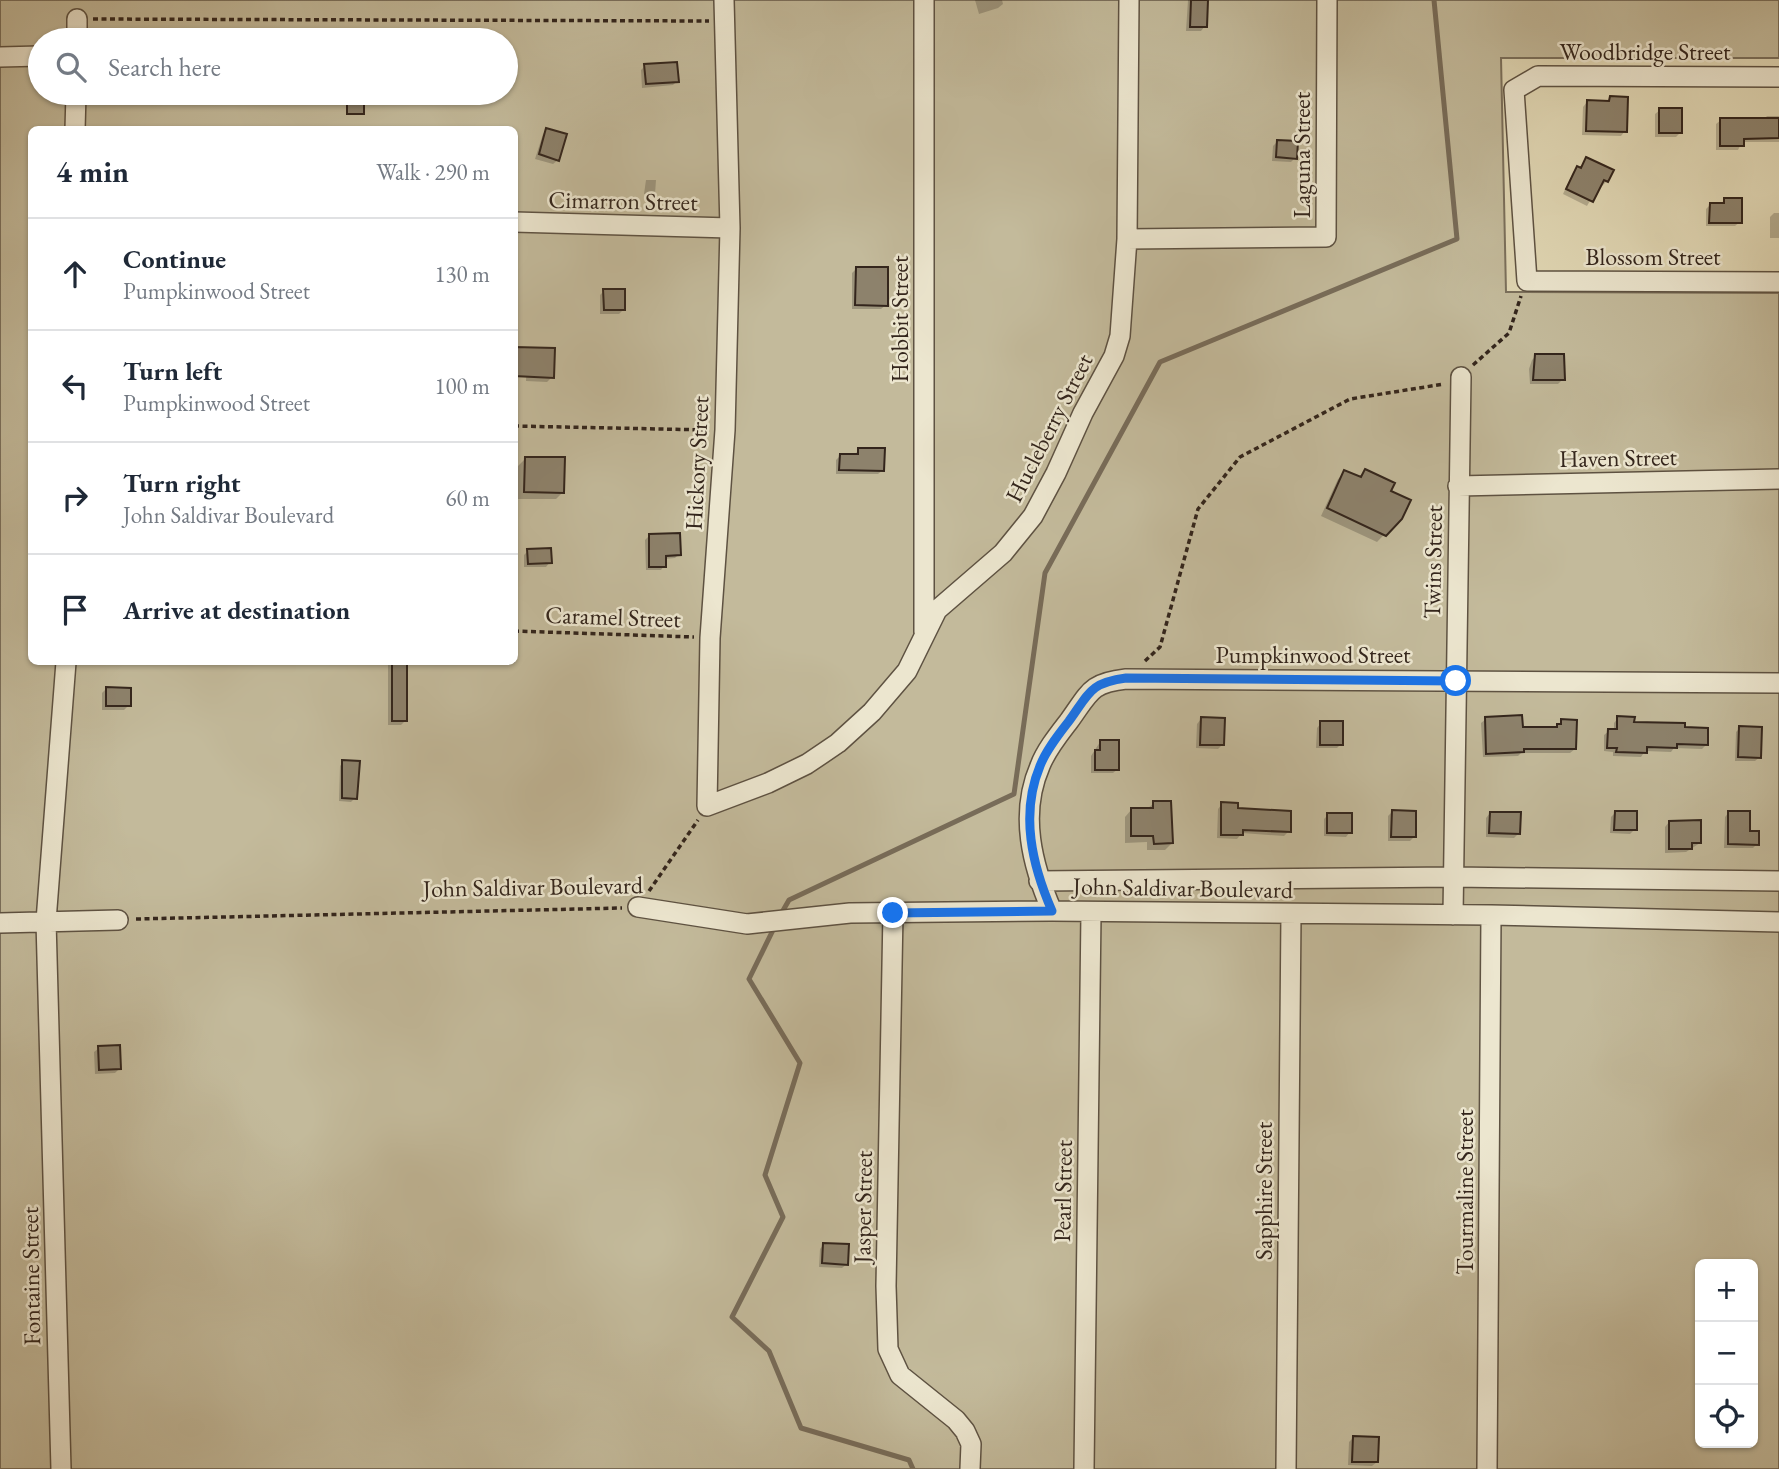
<!DOCTYPE html>
<meta charset="utf-8">
<style>
body{margin:0;font-family:"EB Garamond",serif;background:#f6f6f7;color:#1f2937}
.controls{position:absolute;right:21px;bottom:21px;display:grid;overflow:hidden;border-radius:10px;box-shadow:0 2px 5px #0004}
.controls button{width:63px;height:63px;display:grid;place-items:center;padding:0;border:0;border-bottom:2px solid #e0e1e3;background:#fff;color:#1f2937;font:35px sans-serif}
.stop{position:absolute;width:21px;height:21px;margin:-16px;border:5px solid #1a73e8;border-radius:50%;background:#fff}
.stop.end{background:#1a73e8;border-color:#fff;box-shadow:0 2px 7px #0008}
.list{margin:0;padding:0;list-style:none}
h2{display:flex;justify-content:space-between;align-items:center;height:91px;margin:0;padding:0 28px;font-size:30px}
h2 small{font-size:23px;font-weight:400;color:#747a83}
.list li{display:grid;grid-template-columns:46px 1fr auto;gap:21px;align-items:center;box-sizing:border-box;height:112px;padding:0 28px;border-top:2px solid #e0e1e3}
.list b{display:block;font-size:26px;white-space:nowrap}
.list p{margin:0;font-size:23px;white-space:nowrap;color:#747a83}
.list em{font-size:23px;font-style:normal;color:#747a83}
.icon{flex:none;width:38px;height:38px;fill:none;stroke:currentColor;stroke-width:2;stroke-linecap:round;stroke-linejoin:round}
.map{position:relative;flex:none;width:1779px;height:1469px;overflow:hidden}
.search{position:absolute;background:#fff;box-shadow:0 2px 5px #0004;left:28px;top:28px;width:490px;height:77px;display:flex;align-items:center;gap:18px;box-sizing:border-box;padding:0 24px;border-radius:38px;color:#747a83;font-size:26px}
.panel{position:absolute;background:#fff;box-shadow:0 2px 5px #0004;left:28px;top:126px;width:490px;height:539px;border-radius:10px}
.map>svg:first-child{display:block}
.green{fill:#c3ba9b;stroke:#7b705c;stroke-width:2;fill-rule:evenodd}
.shadow{fill:#0003}
.lines{fill:none;stroke-linecap:round;stroke-linejoin:round}
.stream{stroke:#786c59;stroke-width:5}
.building{fill:#8d826c;stroke:#33251c;stroke-width:2}
.street-casing{stroke:#5e5242;stroke-width:22}
.path{stroke:#33251c;stroke-width:3.5;stroke-dasharray:5 3.5;stroke-linecap:butt}
.street{stroke:#ece6cf;stroke-width:19}
.route{stroke:#1a73e8;stroke-width:9}
.labels{text-anchor:middle;stroke-width:5;stroke-linejoin:round;paint-order:stroke}
.street-label{font-size:24px;fill:#33251c;stroke:#ece6cf}
</style>
<div class="map">
<svg width="1779" height="1469" viewBox="0 0 1779 1469">
<rect width="100%" height="100%" fill="#e1d8b5"/>
<filter id="stains"><feTurbulence type="fractalNoise" baseFrequency=".00286" numOctaves="4"/><feColorMatrix values="0 0 0 0 .2 0 0 0 0 .09 0 0 0 0 .02 0 0 0 .5 -.17"/></filter>
<radialGradient id="worn" r=".72"><stop offset=".6" stop-color="#630" stop-opacity="0"/><stop offset="1" stop-color="#630" stop-opacity=".3"/></radialGradient>
<path class="green" d="M0,0h1779v58h-278l5,234 273,1v1176h-1779zM40,40h466v53h-466zM32,130h482v532h-482zM1700,1264h53v179h-53z"/>
<path class="shadow" d="M975,0h27l1,4 -5,4 -19,6z
M1188,0h18l-1,26 -4,5h-15z
M645,66l32,15 -4,4 -31,3 -1,-18z
M348,97l14,17 -2,1h-14z
M1610,98l15,33 -4,5 -39,-1 1,-28 4,-5 19,1z
M1660,110l20,23 -4,4h-21v-23z
M1767,116h12v26h-37l-4,8h-22v-26l5,-4h42z
M547,129l11,31 -5,4 -18,-5 8,-25z
M1277,142l18,16 -4,4 -19,-1 1,-15z
M1587,159l20,22 -5,5 -3,-1 -12,21 -24,-12 10,-22 4,-4 3,1z
M646,180h10l-1,14h-11z
M1724,200l16,22 -5,4h-29v-17l4,-4h10z
M1774,213h5v25h-9v-21z
M857,268l29,37 -5,4h-29v-36z
M604,291l20,18 -5,5h-19v-19z
M1536,356l27,23 -5,5h-28l-1,-15 3,-9z
M527,359l25,18 -5,5 -21,-1z
M859,450l24,20 -5,4h-42v-14l4,-4 15,-2z
M525,459l38,33 -7,7h-38v-33z
M1365,471l24,21 11,26 -23,24 -56,-26 17,-37 7,-7 13,6z
M649,536l30,18 -4,4 -11,1v7l-3,4h-15l-1,-30z
M528,551l22,11 -4,5h-22v-12z
M388,662h17l1,58 -5,5h-13z
M106,689l23,16 -5,5h-22v-17z
M1618,718l15,6 50,4 23,17 -4,4 -28,-1 -3,4 -26,-1 -4,6 -28,-1v-4l-9,-1v-16l5,-4h5v-8z
M1201,719l21,26 -4,4 -22,-1 1,-24z
M1486,719l35,10h33l8,-8 13,28 -5,4h-49l-3,3 -35,1 -2,-34z
M1321,723l20,21 -4,4h-21l1,-20z
M1740,728l20,29 -5,4h-20l1,-29z
M1100,742l18,27 -5,4h-22v-17z
M343,762l12,36 -4,4 -12,-1 1,-35z
M1154,803l18,40 -7,7h-18v-8l-22,1v-26l7,-8h15z
M1222,804l14,6 53,21 -5,5 -42,-3 -5,6 -20,-1 1,-29z
M1392,812l22,25 -4,4h-22v-25z
M1729,812l28,32 -4,4h-29l1,-31z
M1490,813l29,20 -5,5 -28,-1v-19z
M1615,813l20,16 -5,5 -20,-1 1,-16z
M1328,815l22,17 -4,5 -22,-1v-17z
M1669,822l31,21 -14,9 -21,1v-26z
M99,1048l20,21 -4,4 -20,1 -1,-22z
M824,1244l23,20 -5,4 -23,-1 1,-18z
M1353,1438l24,24 -5,4 -24,-1 1,-23z"/>
<g class="lines">
<path class="stream" d="M781,914l8,-14 225,-106 31,-221 115,-211 297,-123 -23,-239
M775,926l-26,53 51,84 -35,112 18,42 -51,100 37,34 32,77 108,32 4,9"/>
</g>
<path class="building" d="M1191,0h17l-1,27h-17z
M677,62l2,20 -33,2 -2,-20z
M347,95h17v19h-17z
M1610,96l18,1 -1,35 -41,-1 1,-31 22,1z
M1659,108h23v25h-23z
M1720,118h59v20l-35,1v7h-24z
M546,128l21,6 -8,27 -20,-7z
M1277,140l21,1 -1,18 -21,-2z
M1586,157l28,13 -6,12 -4,-2 -11,22 -27,-13 11,-23 4,2z
M1724,198h18v25h-33l1,-20h14z
M856,267h32v39l-33,-1z
M603,289h22v21h-21z
M514,347l41,1 -1,30 -40,-2z
M1535,354h29l1,26h-32z
M858,448h27l-1,23 -45,-1 1,-16h18z
M525,457h40l-1,36 -40,-1z
M1365,469l30,14 -4,8 20,9 -9,19 -16,17 -59,-28 17,-38 17,7z
M680,533l1,22 -15,1v11h-17v-33z
M551,548l1,15 -24,1 -1,-15z
M392,662h15v59h-15z
M106,687l25,1v18h-25z
M1522,715l1,12h34v-3h4v-5l16,1 -1,29h-52v3l-38,2 -1,-37z
M1617,716l18,1 -1,5 51,1v4l23,1v17l-31,-1v4l-30,-1v6l-31,-1 1,-4h-10l1,-19h9z
M1201,717l24,1 -1,27h-24z
M1320,721h23v24h-23z
M1739,726l23,1 -1,31 -23,-1z
M1100,740h19v30h-24v-20h5z
M342,760l18,1 -3,38 -15,-1z
M1153,801h18l2,42 -19,1 -1,-8h-22v-28h22z
M1221,802l17,1v5l53,3v21l-48,-2v5h-22z
M1392,810l24,1v26h-25z
M1615,811h22v19h-23z
M1728,811h22v20h9v14l-31,-1z
M1490,812h31l-1,22 -31,-1z
M1327,813h25v20h-25z
M1701,820v23h-9v6h-23v-28z
M120,1045l1,24 -22,1 -1,-24z
M823,1243l26,1 -1,21 -26,-2z
M1353,1436l26,1 -1,25h-26z"/>
<g class="lines">
<g class="street-casing">
<path id="street" d="M724,0l6,228 -5,202 -15,208 -3,168 61,-23 39,-19 31,-21 34,-31 35,-41 30,-61 66,-57 30,-37 23,-43 27,-60 31,-57 6,-20 7,-97 2,-239
M77,40v-21
M0,57l40,-1
M1779,77l-241,-1 -24,14 13,191 252,1
M75,130l1,-37
M514,222l216,6
M1127,239l199,-2 1,-237
M1458,486l321,-7
M924,632v-632
M1039,881l414,-4 326,4
M638,907l109,17 103,-11 202,-2 439,4 288,7
M1052,911c-20,-46 -33,-97 -12,-145 6,-16 19,-32 29,-45 21,-29 21,-38 57,-42l653,4
M893,913l-7,373 2,63 12,26 56,45 9,11 6,13 -1,25
M1453,915l8,-538
M0,923l118,-3
M61,1469l-15,-548 20,-259
M1084,1469l7,-556
M1286,1469l5,-555
M1487,1469l4,-554"/>
</g>
<path class="path" d="M93,19l616,2
M1473,365l36,-32 12,-37
M514,426l195,4
M514,631l180,6
M1145,661l15,-14 38,-138 42,-52 110,-58 94,-15
M649,891l49,-71
M136,919l486,-11"/>
<use href="#street" class="street"/>
</g>
<g class="lines">
<path class="route" d="M893,913l159,-2c-20,-46 -32,-97 -12,-145 6,-16 19,-32 29,-45 21,-29 21,-38 57,-43l330,3"/>
</g>
<g class="labels">
<g class="street-label">
<text x="1645" y="60">Woodbridge Street</text>
<text transform="translate(1302 155) rotate(-90)" y="8">Laguna Street</text>
<text transform="translate(623 201) rotate(1)" y="8">Cimarron Street</text>
<text x="1653" y="265">Blossom Street</text>
<text transform="translate(900 319) rotate(-90)" y="8">Hobbit Street</text>
<text transform="translate(1049 428) rotate(-63)" y="8">Hucleberry Street</text>
<text transform="translate(1618 458) rotate(-1)" y="8">Haven Street</text>
<text transform="translate(697 463) rotate(-87)" y="8">Hickory Street</text>
<text transform="translate(1433 562) rotate(-89)" y="8">Twins Street</text>
<text transform="translate(613 617) rotate(2)" y="8">Caramel Street</text>
<text x="1313" y="663">Pumpkinwood Street</text>
<text transform="translate(533 887) rotate(-1)" y="8">John Saldivar Boulevard</text>
<text transform="translate(1183 888) rotate(1)" y="8">John Saldivar Boulevard</text>
<text transform="translate(1063 1191) rotate(-89)" y="8">Pearl Street</text>
<text transform="translate(1264 1191) rotate(-90)" y="8">Sapphire Street</text>
<text transform="translate(1465 1192) rotate(-90)" y="8">Tourmaline Street</text>
<text transform="translate(863 1207) rotate(-89)" y="8">Jasper Street</text>
<text transform="translate(31 1276) rotate(-91)" y="8">Fontaine Street</text>
</g>
</g>
<rect width="100%" height="100%" filter="url(#stains)"/>
<rect width="100%" height="100%" fill="url(#worn)"/>
</svg>
<div class="controls">
<button>+</button>
<button>−</button>
<button><svg class="icon" aria-label="locate" viewBox="0 0 24 24"><circle cx="12" cy="12" r="6"/><path d="M12 2v4M12 18v4M2 12h4M18 12h4"/></svg></button>
</div>
<div class="stop" style="left:1456px;top:681px"></div>
<div class="stop end" style="left:893px;top:913px"></div>
<div class="search"><svg class="icon" aria-label="search" viewBox="0 0 24 24"><circle cx="10" cy="10" r="6"/><path d="M15 15l6 6"/></svg>Search here</div>
<section class="panel">
<h2>4 min<small>Walk · 290 m</small></h2>
<ul class="list">
<li><svg class="icon" aria-label="ahead" viewBox="0 0 24 24"><path d="M12 20V5M6 11l6-6 6 6"/></svg><div><b>Continue</b><p>Pumpkinwood Street</p></div><em>130 m</em></li>
<li><svg class="icon" aria-label="left" viewBox="0 0 24 24"><path d="M17 20v-9H6M10 6l-5 5 5 5"/></svg><div><b>Turn left</b><p>Pumpkinwood Street</p></div><em>100 m</em></li>
<li><svg class="icon" aria-label="right" viewBox="0 0 24 24"><path d="M7 20v-9h11M14 6l5 5-5 5"/></svg><div><b>Turn right</b><p>John Saldivar Boulevard</p></div><em>60 m</em></li>
<li><svg class="icon" aria-label="arrive" viewBox="0 0 24 24"><path d="M6 21V4h12l-3 4 3 4H6"/></svg><div><b>Arrive at destination</b></div></li>
</ul>
</section>
</div>
